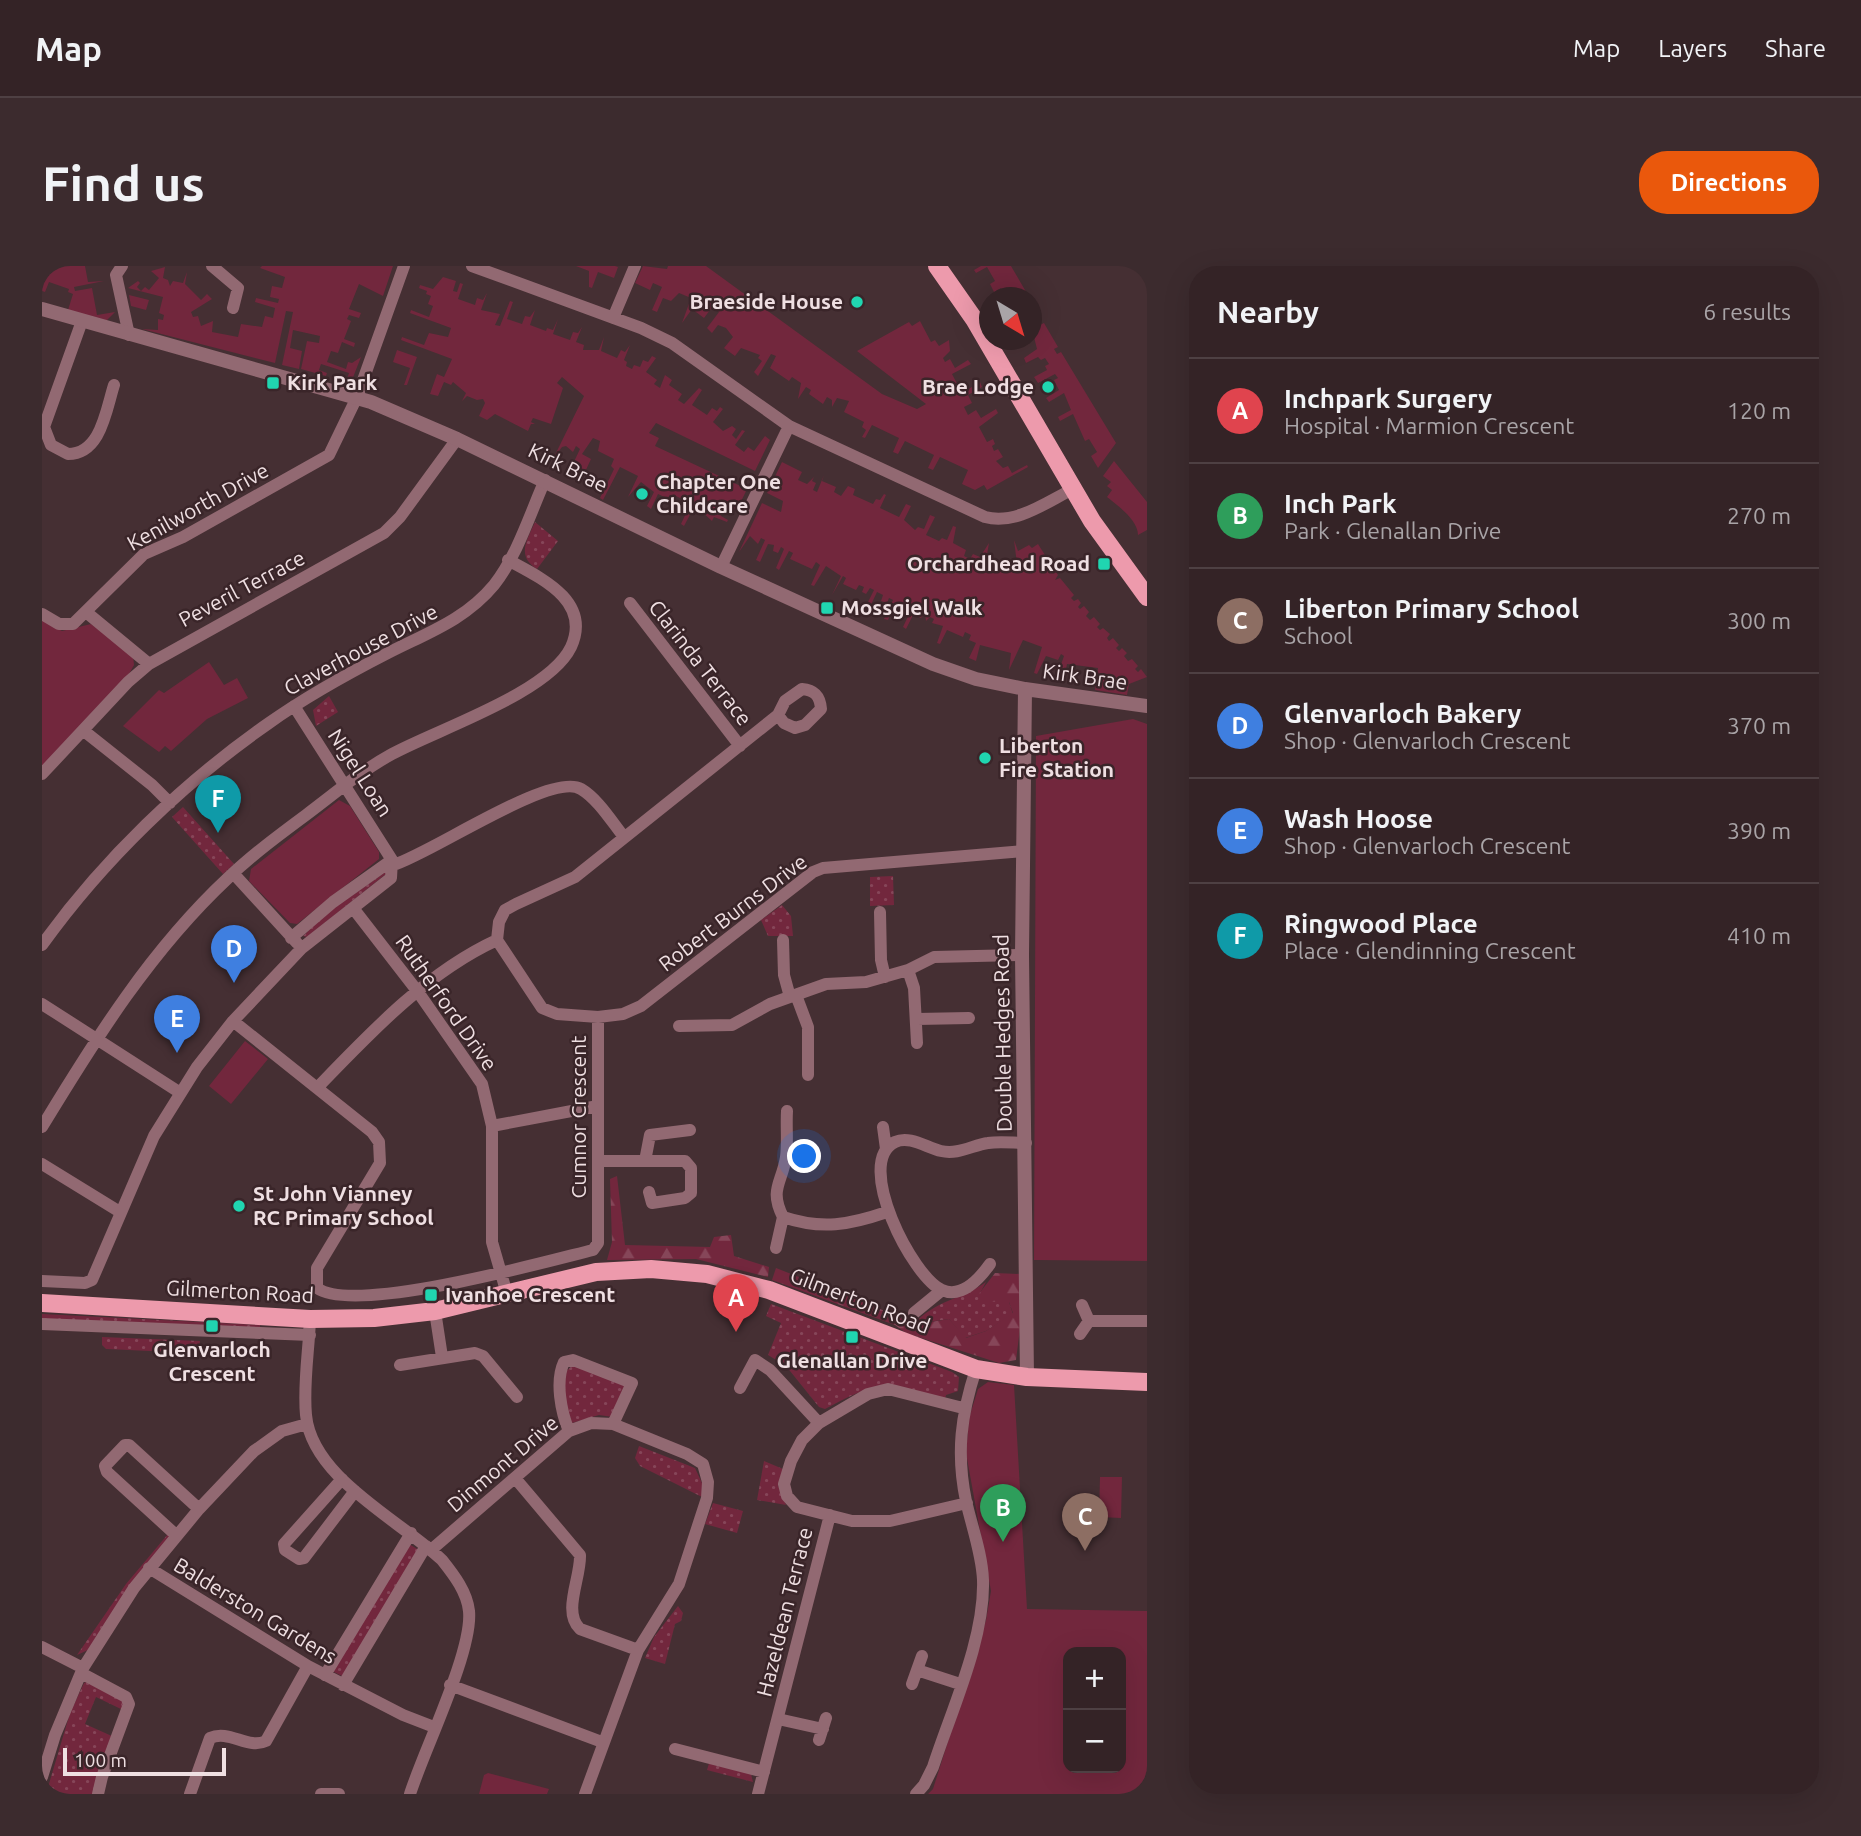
<!DOCTYPE html>
<meta charset="utf-8">
<style>
body{margin:0;font-family:Ubuntu,sans-serif;background:#3c2b2e;color:#f1f3f6}
.controls{position:absolute;right:21px;bottom:21px;display:grid;overflow:hidden;border-radius:14px;box-shadow:0 7px 28px #0002}
.controls button{width:63px;height:63px;display:grid;place-items:center;padding:0;border:0;border-bottom:2px solid #4e4043;background:#342326;color:#f1f3f6;font:35px sans-serif}
.compass{position:absolute;left:937px;top:21px;width:63px;height:63px;border-radius:50%;background:#342326;box-shadow:0 7px 28px #0002;rotate:142deg}
.scale{position:absolute;left:21px;bottom:18px;width:163px;box-sizing:border-box;padding-left:7px;border:4px solid #efdfe2;border-top:0;font-size:19px;line-height:24px;white-space:nowrap;color:#efdfe2;-webkit-text-stroke:5px #3a2529;paint-order:stroke}
.you{position:absolute;left:763px;top:891px;width:24px;height:24px;margin:-18px;border:5px solid #fff;border-radius:50%;background:#1a73e8;box-shadow:0 0 0 10px #1a73e833}
.badge{display:grid;place-items:center;width:46px;height:46px;border-radius:50%;background:#ea580c;color:#fff;font-size:23px;font-weight:700}
.pin{position:absolute;translate:-50% -58px;filter:drop-shadow(0 2px 4px #0008)}
.pin::after{content:'';position:absolute;top:37px;width:24px;height:21px;background:inherit;clip-path:polygon(0 0,100% 0,50% 100%)}
.list{margin:0;padding:0;list-style:none}
h2{display:flex;justify-content:space-between;align-items:center;height:91px;margin:0;padding:0 28px;font-size:30px}
h2 small{font-size:23px;font-weight:400;color:#a9a4a7}
.list li{display:grid;grid-template-columns:46px 1fr auto;gap:21px;align-items:center;box-sizing:border-box;height:105px;padding:0 28px;border-top:2px solid #4e4043}
.list b{display:block;font-size:26px;white-space:nowrap}
.list p{margin:0;font-size:23px;white-space:nowrap;color:#a9a4a7}
.list em{font-size:23px;font-style:normal;color:#a9a4a7}
.map{position:relative;flex:none;width:1105px;height:1528px;overflow:hidden;border-radius:28px}
header{display:flex;align-items:center;gap:42px;box-sizing:border-box;height:98px;padding:0 35px;background:#342326;border-bottom:2px solid #4e4043}
header strong{font-size:33px}
nav{display:flex;gap:38px;margin-inline-start:auto;font-size:24px}
.intro{display:flex;align-items:center;justify-content:space-between;box-sizing:border-box;height:168px;padding:0 42px}
h1{margin:0;font-size:49px}
.button{padding:18px 32px;border-radius:28px;background:#ea580c;color:#fff;font-size:24px;font-weight:700}
main{display:flex;gap:42px;padding:0 42px}
aside{flex:1;background:#342326;border-radius:28px;box-shadow:0 7px 28px #0002}
.map>svg:first-child{display:block}
.grass{fill:url(#grass-dots)}
.forest{fill:url(#forest-firs)}
.green{fill:#72273d;fill-rule:evenodd}
.lines{fill:none;stroke-linecap:round;stroke-linejoin:round}
.minor{stroke:#926972;stroke-width:12}
.tertiary{stroke:#926972;stroke-width:14}
.primary{stroke:#ed9aac;stroke-width:18}
.poi-dot{fill:#20d5b0;stroke:#3a2529;stroke-width:2.5}
.labels{text-anchor:middle;stroke-width:5;stroke-linejoin:round;paint-order:stroke}
.poi-label{font-size:21px;font-weight:bold;fill:#efdfe2;stroke:#3a2529;text-anchor:start}
.street-label{font-size:21px;fill:#efdfe2;stroke:#3a2529}
</style>
<header>
<strong>Map</strong>
<nav><a>Map</a><a>Layers</a><a>Share</a></nav>
</header>
<div class="intro"><h1>Find us</h1><a class="button">Directions</a></div>
<main>
<div class="map">
<svg width="1105" height="1528" viewBox="0 0 1105 1528">
<defs>
<pattern id="grass-dots" width="8" height="8" patternUnits="userSpaceOnUse" patternTransform="scale(1.75)"><rect width="8" height="8" fill="#72273d"/><path d="M2 2h.1M6 6h.1" fill="none" stroke="#864659" stroke-width="1.8" stroke-linecap="round"/></pattern>
<pattern id="forest-firs" width="22" height="20" patternUnits="userSpaceOnUse" patternTransform="scale(1.75)"><rect width="22" height="20" fill="#72273d"/><path d="M5 1l3.5 6h-7zM16 11l3.5 6h-7z" fill="#864659"/></pattern>
</defs>
<rect width="100%" height="100%" fill="#452f33"/>
<path class="grass" d="M493,256l23,19 -21,28c-21,-13 -10,-29 -2,-47z
M287,430l9,16 -22,14 -3,-16z
M141,541l51,57 -11,10 -51,-57z
M345,605l-1,3 -79,63 -4,-1 24,-23z
M851,610l1,29 -24,1v-29z
M740,639l9,11 2,20h-25l-7,-16z
M944,1016l-7,13 30,7 4,12 -27,17 -21,7 -16,-19 -35,5c20,-23 48,-25 72,-42z
M729,1038l181,68 7,5 -1,14 -12,4 -1,4c-60,-16 -64,-20 -120,10l-6,-2 -33,-41 -18,-11 13,-32 -15,-7z
M0,1048l218,11v5l-218,-11z
M60,1071l98,4 -1,8 -4,4 -89,-4 -4,-4z
M532,1098l50,19 2,9 -13,25 -14,-2 -27,8 -5,-5 -4,-44z
M597,1180l56,22 7,15v14l-62,-31 -5,-8z
M722,1195l19,8 -5,16 8,20 -29,-5z
M671,1237l30,8 -6,22 -32,-9z
M126,1268l4,2 -84,114 -11,5 49,-71z
M367,1278l10,6 -75,127 -12,-6z
M636,1340l5,7 -2,8 -6,3 -10,40 -20,-6 9,-21z
M46,1415l35,17v12l-27,-13 -11,27 29,13 -19,57h-49l24,-81 14,-30z
M668,1494l41,14 2,8 -46,-12z"/>
<path class="forest" d="M575,910l8,69 85,2 4,-10 17,-2 3,21 35,11 -1,10 -72,-18 -89,1 5,-18 -2,-63z
M734,1002l119,47 17,10 37,-6 17,19 20,-7 27,-18 -4,-11h-28l-3,-7 17,-22 26,1 1,39 -6,47 -17,3 -93,-30 -11,-8 -123,-45z"/>
<path class="green" d="M0,0h43l3,16 16,-1 -30,6 1,4 17,-3 5,27 18,-3 -9,9 -38,-11 5,-16 -5,-2 1,-3 -20,-7 -4,10 -3,-1z
M220,0h131l-10,30 -24,-12 -10,25 12,4 -2,5 -10,-3 -2,4 4,2 -7,18 11,4 -1,4 -12,-5 -4,11 -7,-2 -4,11 19,7 2,-7 4,1 9,-6 -9,23 -5,2 -11,-3 1,-3 10,3 2,-6 -28,-9 -2,6 8,3 -1,3 -25,-7 6,-28 12,2 1,-7 -27,-6 -3,18 12,3 -3,18 -17,-4 11,-53 -7,-1 -11,52 -133,-34 16,1v-11l5,1 1,-5 -5,-2 4,-16 -35,-9 10,-7 2,2 -3,4 4,4 4,-4 4,3 10,-12 -8,-7 14,-4 -2,11 5,2 2,6 3,-5 10,2 4,-11 -2,12 16,16 6,-6 5,5 -21,13 2,5 5,-1 3,10 12,-5 -1,11 26,5 3,-13 21,3 3,-11 8,2 2,-10 -20,-6 1,-4 22,5 1,-4 -9,-2 2,-11 10,2 3,-11 -25,-9z
M534,0h39l3,1 -4,11 -16,-6 -6,16 -3,-1v-16z
M601,0l24,3 1,-3h38l176,128 35,15 9,-5 -69,-53 52,-29 3,4 8,-5 11,21 4,-2 4,6 10,-6 1,11 -7,7 2,4 5,-3 5,9 13,-8 3,4 -19,10 10,19 18,-11 2,5 -14,8 4,8 -8,4 4,8 8,-5 5,8 15,-9 2,4 -19,14 8,15 6,-3 2,5 -3,2 2,5 4,-2 5,8 -7,4 7,7 5,-2 4,7 15,-8 1,2 -41,23 -3,-5 -9,5 -13,-6 6,-14 -28,-13 -7,13 -5,-2 6,-13 -29,-14 -7,13 -5,-2 6,-14 -27,-13 -7,13 -3,-1 4,-7 -4,-3 2,-5 -20,-10 5,-11 -12,-3 -5,9v-7l-5,-3 -4,7 -14,-10 2,-4 -5,-3 -8,12 3,-16 -9,-6 -3,4 -19,-13 6,-12 -5,-2 -13,22 -4,-4 8,-11 -4,-3 2,-3 -19,-7 -6,8 -11,-8 9,-11 -7,-9 -8,-3 -6,8 -5,-5 12,-16 -6,-6 -9,12 -12,-9 -10,14 9,-25 -12,-5 -8,8 -8,-3 -6,14 -5,-2 10,-23 -9,-4 -3,7 -15,-7z
M939,0h30l18,31h-16l-4,-7 -5,3 -3,-5 -7,4 -4,-8 5,-3 -8,-14 -11,6 -2,-3z
M401,11l13,4 -3,10 4,1 3,-9 3,1 -5,15 17,6 2,-7 6,2 4,-7 -6,17 19,4 -5,11 5,1 10,-25 3,1 -6,17 15,5 3,-8 5,1 5,-7 -5,15 16,6 1,-3 6,2 5,-11 -5,15 17,6 3,-8 5,1 4,-6 -6,15 8,3 -1,5h16l5,-13 -3,14 16,7 4,-8 4,2 5,-7 -6,15 3,2 -1,4 6,3 2,-4 6,2 3,-7 5,2 4,-6 4,2 -10,14 11,8 -3,4 6,4 5,-13 7,5 -3,5 13,9 -4,6 6,4 15,-16 3,2 -10,15 15,10 5,-7 5,3 3,-4 3,2 -10,13 10,9 9,-5 4,3 -4,6 4,4 6,-9 3,1 -10,14 9,7 4,-5 6,4 11,-15 5,4 -15,31 -99,-48 -7,10 10,5 -4,8 92,43 -10,21 -11,-5 -5,11 7,4 -1,2 -13,-5 -2,4 -12,-11 -2,4 -6,-3 -8,15 -3,-2 7,-15 -9,-5 3,-5 -6,-3 -3,5 -15,-7 -7,15 -4,-3 7,-14 -13,-10 -13,15 10,-21 -18,-9 -17,33 -3,-2 14,-29 -3,-3 3,-7 -16,-8 2,-10 -7,-3 -11,16 9,5 -6,13 -14,-4 9,-19 -4,-3 -3,6 -7,-6 -4,1 -9,12 31,-63 -22,-19 -5,6 6,5 -12,36 -18,-6 -2,4 4,2h-4l-3,7 -33,-17 -8,6 -8,-4 6,-13 -2,-4 -6,1 -10,-4 -5,5 4,-8 -13,-11 -2,3 -7,-3 -6,14 -8,-2 7,-20 7,3 8,-18 -51,-19 1,-3 22,8 5,-12 19,4 3,-9 -41,-15 1,-3 18,7 4,-11 -5,-2 3,-8 -5,-2 1,-3 -8,-3 1,-3 13,4z
M87,29l20,5 -3,10 -15,-4z
M1002,57l14,24 -4,2 3,5 4,-2 55,91 -18,25 -7,-12 6,-4 -8,-13 -4,2 -12,-27 -13,7 -2,-4 13,-7 -7,-17 -15,9 -3,-4 13,-8 -5,-10 4,-2 -3,-4 -17,9 -4,-6 13,-7 -2,-4 4,-2 -4,-6 -4,2 -3,-3 -12,6 -2,-5 13,-9 -5,-20z
M355,84l20,7 -10,28h-3l6,-17 -17,-6z
M1072,195l33,41v28l-9,5c0,-14 -18,-28 -31,-38l5,-7 -5,-4 4,-4 -8,-6z
M740,196l20,10 -4,8 9,4 7,-7 -2,4 4,2 -3,7 4,2 7,-17 -2,6 14,6 -2,5 7,4 7,-10 7,3 -2,6 20,9 3,-5 4,1 4,-6 2,1 -6,13 19,9 7,-13 5,2 -7,14 11,10 3,-3 6,2 6,-14 5,2 -9,18 13,6 3,-3 5,2 6,-14 3,1 -3,16 13,7 -2,6 6,3 3,-5 7,3 9,-14 -4,23 32,-2 -3,-24 4,11 11,-6 3,3 6,-4 12,19 -3,5 5,-2 6,9 -3,5 5,-2 14,17 -3,3 3,3 4,-2 3,4 -3,4 2,2 4,-3 5,6 -3,4 4,4 4,-3 6,7 -3,3 3,3 3,-2 7,6 -3,4 2,3 4,-3 6,7 -3,3 3,3 3,-3 5,5 -3,3 4,5 4,-2 6,7 -3,3 3,3 3,-3 6,8 -18,7 -2,11 -32,-5 3,-22 -31,-4 -1,6 -4,-1 -5,7 7,-20 -3,-2 -3,6 -12,-4 -9,18 -3,-1 8,-26 -19,-7 -14,30 2,-17 -31,-8 -4,16 -7,-3 7,-15 -7,-3 2,-5 -6,-3 -2,5 -16,-7 -7,14 -3,-1 6,-17 -11,-3 2,-4 -4,-2 -4,4 -1,-8 -4,5 -8,-3 -7,14 -3,-2 9,-19 -5,-3 -2,5 -11,-4 -6,14 -4,-1 9,-19 -4,-2 -2,5 -6,-2 2,-6 -6,-3 -9,19 -4,-1 10,-20 -4,-2 -4,6 -4,-2 2,-5 -5,-2 -3,5 -13,-6 3,-6 -3,-2 -11,19 9,-19 -15,-10 -12,20 -3,-1 9,-20 -4,-3 -4,7 -22,-10 3,-6 -4,-2 -10,19 -3,-2 8,-19 -3,-2 -3,6 -5,-2 1,-6 -6,-1 -8,18 -4,-2 9,-20 -4,-2 -3,6 -8,-8 -11,16 23,-49 19,9 2,-11 -16,-8z
M0,354l20,11 29,-7 42,31 1,10 -5,9 -87,94z
M167,396l15,23 13,-7 11,20 -41,21 -36,32 -6,-5 -6,6 -36,-26 36,-36 5,3z
M1091,453l14,5v537l-113,-1 2,-524z
M297,534l11,6 29,46v7l-82,65 -7,-1 -41,-42 2,-12z
M203,775l23,18 -37,45 -22,-18z
M946,1116l26,3 13,224 120,2v183h-219l5,-5 53,-169 5,-29 -25,-138 3,-35 9,-29zM1026,1386h53v116h-53z
M1058,1211h22l-1,41 -22,-1z
M446,1507l61,16 -2,5h-68l5,-19z"/>
<g class="lines">
<path class="minor" d="M80,0l-6,9 13,60
M170,0l26,22 -5,20
M430,0l169,62 31,15 117,83 196,91c31,8 60,-14 88,-28
M571,52l22,-52
M40,55l-38,106 7,18 17,9c33,0 38,-44 46,-69
M679,301l68,-141
M588,337l110,143
M44,346l63,52
M0,348l17,10h14l71,-70 39,-17 146,-82 28,-58 47,-131
M760,423c13,1 18,7 19,20l-16,16 -10,3 -11,-5 -6,-8 7,-14z
M736,449l-203,162 -59,27 -11,6 -6,12 -2,18 45,68 15,6 41,3 25,-3 18,-8 172,-134 10,-4 200,-17
M42,465l68,54 18,18
M0,508l86,-92 21,-18 235,-131 16,-16 57,-78
M351,599c36,-10 158,-94 188,-76 17,10 31,33 43,48
M191,607l64,70
M311,642l65,84 64,92 10,42v116l15,52
M838,646l1,48 4,17
M249,672l42,-36 59,-42
M741,674l1,35 6,22
M0,679c61,-85 141,-162 227,-222 38,-27 78,-49 119,-70 39,-20 77,-33 106,-68 23,-29 36,-71 51,-105
M866,704l6,18 3,55
M754,729l12,32v48
M0,738l137,88
M875,753l52,-1
M191,755l139,111 7,10 1,21 -63,105v20c37,27 227,-26 276,-38l5,-7v-226
M637,760l53,-1 38,-21 56,-20 40,-2 42,-12 26,-13 88,-2
M275,822c53,-55 110,-116 180,-148
M745,845c-1,15 1,31 -1,46 -4,26 -17,32 -3,60 39,13 66,8 104,-5
M450,860l106,-20
M0,861c54,-89 109,-177 186,-249 24,-23 51,-43 78,-63 28,-21 55,-44 86,-61 46,-25 157,-61 179,-107 21,-46 -30,-69 -63,-87
M841,861l3,22
M556,895h87l6,7v25l-6,5 -33,5 -3,-11
M603,895l5,-26 40,-5
M0,898l78,48
M734,982l7,-31
M948,998c-10,14 -28,35 -48,26 -29,-12 -89,-128 -47,-148 15,-7 32,6 46,9 17,4 32,-6 47,-8 12,-2 26,0 38,0
M0,1015l43,2 7,-3 62,-144 43,-69 36,-46 69,-73 89,-70 1,-18 -98,-154
M393,1045l7,46
M872,1047l28,-23
M268,1053c-1,31 -7,65 -4,96 6,63 94,105 136,145 12,15 25,32 27,51 4,40 -45,139 -59,183
M1047,1055h58
M0,1058l268,11
M1038,1068l9,-13 -7,-16
M358,1099l75,-12 8,3 34,41
M698,1122l15,-28 15,10 49,53
M921,1142l-75,-19 -20,5 -49,29 -17,17 -11,21 -7,23 3,12 10,11 55,14h38l77,-18
M527,1165c-8,-19 -14,-50 -5,-69l9,-2 59,23 -19,41
M473,1212l65,77c1,23 -18,57 0,74l58,21
M300,1213l-58,65 1,6 14,9 5,-1 51,-67
M135,1270l-70,-64 -2,-6 20,-21h4l70,64
M389,1284l138,-119 22,-8 22,1 74,30 16,10 5,18 -1,16 -28,86 -41,66 -53,144
M107,1302l159,98 95,49 31,12
M0,1381l41,21
M875,1404l43,14
M39,1407l45,24 3,7 -27,73 -4,17
M283,1409l86,-142
M870,1418l10,-28
M301,1419l83,-139
M408,1419l152,57
M736,1453l45,10
M777,1474l7,-22
M633,1483l89,23
M0,1511l13,-42 28,-67 51,-80 65,-79 55,-58 28,-20 25,-7
M148,1528l20,-56c19,-9 38,12 56,3l42,-75
M279,1528h18
M716,1528l72,-279
M874,1528l8,-9 9,-18c18,-56 52,-128 50,-187 -1,-26 -11,-53 -17,-79 -10,-48 -5,-86 10,-132"/>
<path class="tertiary" d="M0,43l329,93 86,37 264,128 212,97 43,15 49,10 122,17
M983,423l-3,266 5,422"/>
<path class="primary" d="M895,0l37,53 118,202 55,76
M0,1037l268,16 64,-1 61,-7 161,-39 55,-3 56,5 62,16 207,79 51,8 120,5"/>
</g>
<g class="poi-dot">
<circle cx="815" cy="36" r="7"/>
<rect x="224" y="110" width="14" height="14" rx="3.5"/>
<circle cx="1006" cy="121" r="7"/>
<circle cx="600" cy="228" r="7"/>
<rect x="1055" y="291" width="14" height="14" rx="3.5"/>
<rect x="778" y="335" width="14" height="14" rx="3.5"/>
<circle cx="943" cy="492" r="7"/>
<circle cx="197" cy="940" r="7"/>
<rect x="382" y="1022" width="14" height="14" rx="3.5"/>
<rect x="163" y="1053" width="14" height="14" rx="3.5"/>
<rect x="803" y="1064" width="14" height="14" rx="3.5"/>
</g>
<g class="labels">
<g class="poi-label">
<text x="801" y="43" text-anchor="end">Braeside House</text>
<text x="245" y="124">Kirk Park</text>
<text x="992" y="128" text-anchor="end">Brae Lodge</text>
<text x="614" y="223">Chapter One<tspan x="614" dy="24">Childcare</tspan></text>
<text x="1048" y="305" text-anchor="end">Orchardhead Road</text>
<text x="799" y="349">Mossgiel Walk</text>
<text x="957" y="487">Liberton<tspan x="957" dy="24">Fire Station</tspan></text>
<text x="211" y="935">St John Vianney<tspan x="211" dy="24">RC Primary School</tspan></text>
<text x="403" y="1036">Ivanhoe Crescent</text>
<text x="170" y="1091" text-anchor="middle">Glenvarloch<tspan x="170" dy="24">Crescent</tspan></text>
<text x="810" y="1102" text-anchor="middle">Glenallan Drive</text>
</g>
<g class="street-label">
<text transform="translate(526 202) rotate(26)" y="7">Kirk Brae</text>
<text transform="translate(156 241) rotate(-29)" y="7">Kenilworth Drive</text>
<text transform="translate(200 323) rotate(-28)" y="7">Peveril Terrace</text>
<text transform="translate(319 384) rotate(-28)" y="7">Claverhouse Drive</text>
<text transform="translate(658 397) rotate(52)" y="7">Clarinda Terrace</text>
<text transform="translate(1043 411) rotate(8)" y="7">Kirk Brae</text>
<text transform="translate(318 507) rotate(57)" y="7">Nigel Loan</text>
<text transform="translate(691 647) rotate(-37)" y="7">Robert Burns Drive</text>
<text transform="translate(404 737) rotate(55)" y="7">Rutherford Drive</text>
<text transform="translate(961 767) rotate(-91)" y="7">Double Hedges Road</text>
<text transform="translate(537 851) rotate(-90)" y="7">Cumnor Crescent</text>
<text transform="translate(198 1026) rotate(3)" y="7">Gilmerton Road</text>
<text transform="translate(818 1035) rotate(21)" y="7">Gilmerton Road</text>
<text transform="translate(461 1198) rotate(-40)" y="7">Dinmont Drive</text>
<text transform="translate(213 1345) rotate(31)" y="7">Balderston Gardens</text>
<text transform="translate(743 1346) rotate(-76)" y="7">Hazeldean Terrace</text>
</g>
</g>
</svg>
<div class="controls">
<button>+</button>
<button>−</button>
</div>
<svg class="compass" viewBox="-18 -18 36 36"><path d="M0-13l5 13h-10z" fill="#e53935"/><path d="M0 13l5-13h-10z" fill="#a9a4a7"/></svg>
<div class="scale">100 m</div>
<div class="you"></div>
<div class="pin badge" style="left:694px;top:1066px;background:#e0444e">A</div>
<div class="pin badge" style="left:961px;top:1276px;background:#2e9e5b">B</div>
<div class="pin badge" style="left:1043px;top:1285px;background:#8d6e63">C</div>
<div class="pin badge" style="left:192px;top:717px;background:#3f7fe0">D</div>
<div class="pin badge" style="left:135px;top:787px;background:#3f7fe0">E</div>
<div class="pin badge" style="left:176px;top:567px;background:#0f9aa8">F</div>
</div>
<aside>
<h2>Nearby<small>6 results</small></h2>
<ul class="list">
<li><span class="badge" style="background:#e0444e">A</span><div><b>Inchpark Surgery</b><p>Hospital · Marmion Crescent</p></div><em>120 m</em></li>
<li><span class="badge" style="background:#2e9e5b">B</span><div><b>Inch Park</b><p>Park · Glenallan Drive</p></div><em>270 m</em></li>
<li><span class="badge" style="background:#8d6e63">C</span><div><b>Liberton Primary School</b><p>School</p></div><em>300 m</em></li>
<li><span class="badge" style="background:#3f7fe0">D</span><div><b>Glenvarloch Bakery</b><p>Shop · Glenvarloch Crescent</p></div><em>370 m</em></li>
<li><span class="badge" style="background:#3f7fe0">E</span><div><b>Wash Hoose</b><p>Shop · Glenvarloch Crescent</p></div><em>390 m</em></li>
<li><span class="badge" style="background:#0f9aa8">F</span><div><b>Ringwood Place</b><p>Place · Glendinning Crescent</p></div><em>410 m</em></li>
</ul>
</aside>
</main>
